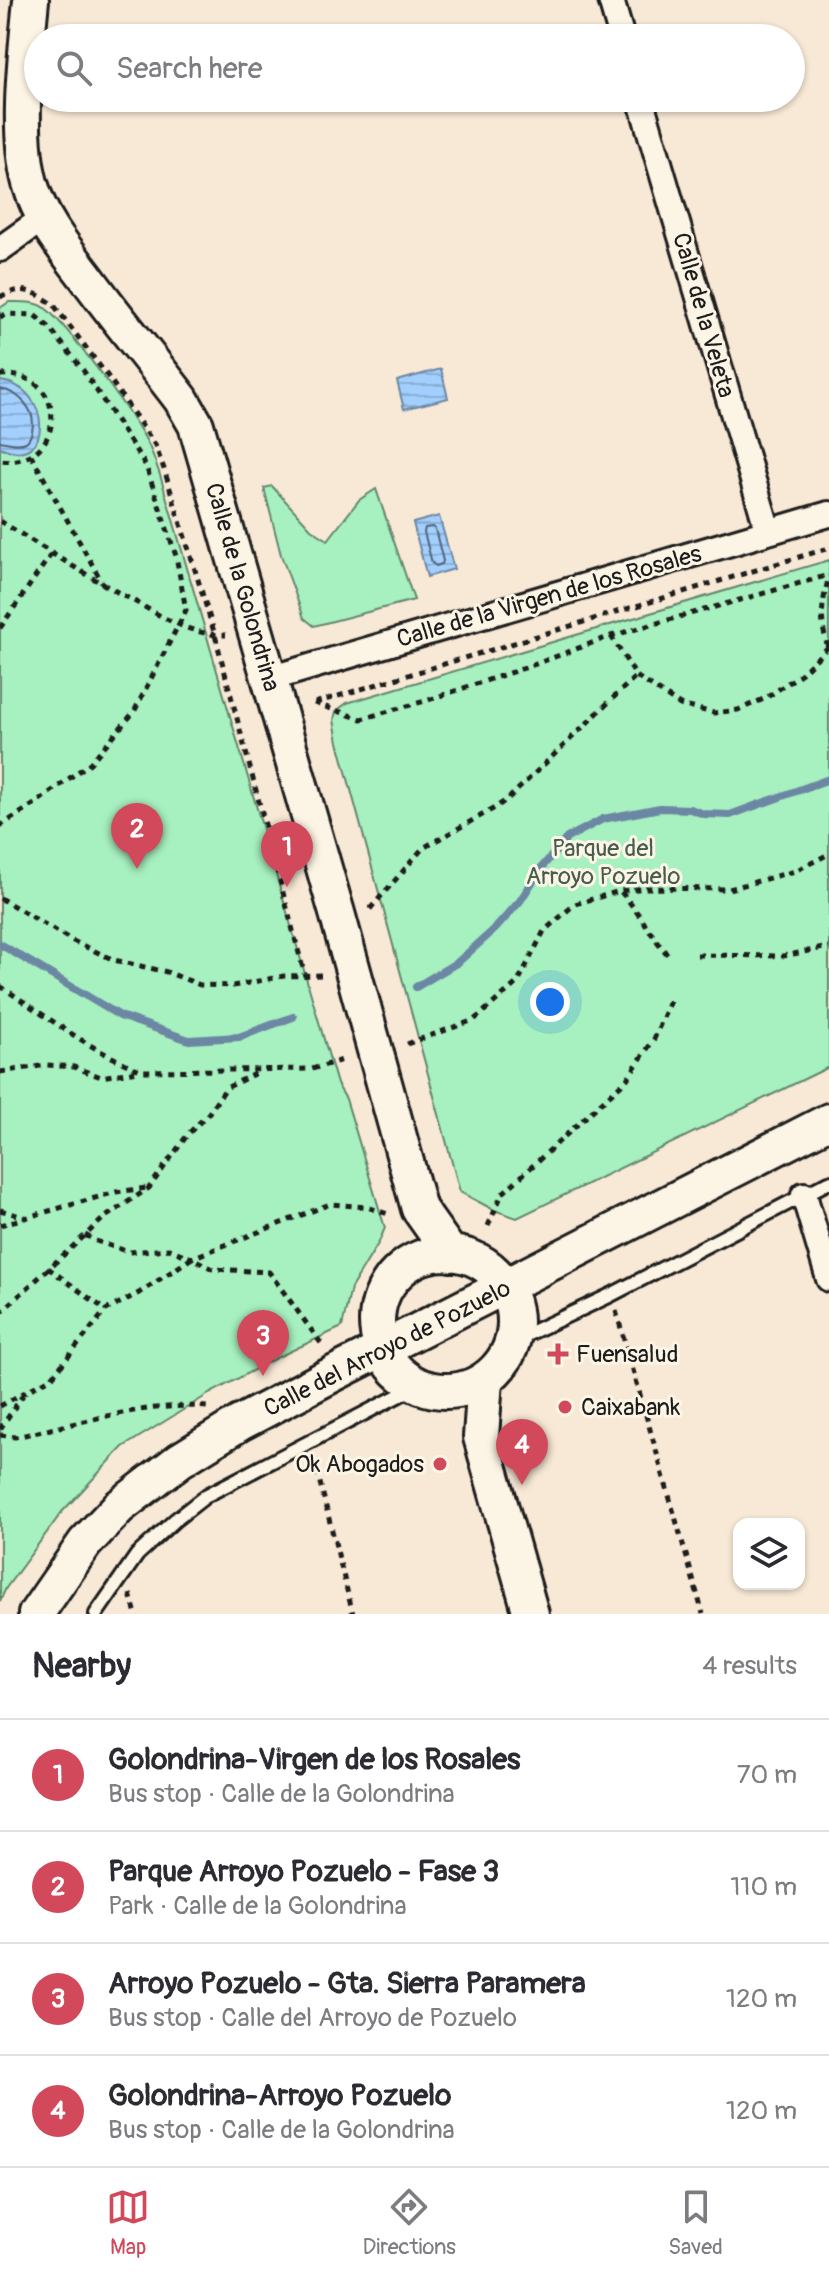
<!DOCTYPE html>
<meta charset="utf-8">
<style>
body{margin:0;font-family:Pangolin,sans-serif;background:#f2f2f3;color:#2b2b33}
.controls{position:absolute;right:24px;bottom:24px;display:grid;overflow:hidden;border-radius:16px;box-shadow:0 2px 6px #0004}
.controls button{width:72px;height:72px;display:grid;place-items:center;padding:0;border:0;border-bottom:2px solid #e1e1e2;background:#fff;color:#2b2b33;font:40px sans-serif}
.you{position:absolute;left:550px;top:1002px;width:28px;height:28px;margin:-20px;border:6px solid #fff;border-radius:50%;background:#1a73e8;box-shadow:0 0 0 12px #1a73e833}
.badge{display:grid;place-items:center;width:52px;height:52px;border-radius:50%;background:#d1495b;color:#fff;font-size:26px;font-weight:700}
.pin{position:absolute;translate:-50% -66px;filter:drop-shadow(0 2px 4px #0008)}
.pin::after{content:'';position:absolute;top:42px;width:28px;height:24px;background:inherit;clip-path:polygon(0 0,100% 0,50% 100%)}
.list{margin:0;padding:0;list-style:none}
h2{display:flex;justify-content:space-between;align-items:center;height:104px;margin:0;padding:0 32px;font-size:34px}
h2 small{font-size:26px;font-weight:400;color:#7c7c81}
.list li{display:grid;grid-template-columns:52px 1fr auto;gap:24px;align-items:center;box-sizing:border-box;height:112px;padding:0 32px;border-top:2px solid #e1e1e2}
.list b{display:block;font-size:30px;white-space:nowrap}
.list p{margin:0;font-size:26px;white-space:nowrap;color:#7c7c81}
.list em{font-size:26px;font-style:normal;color:#7c7c81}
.icon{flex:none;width:44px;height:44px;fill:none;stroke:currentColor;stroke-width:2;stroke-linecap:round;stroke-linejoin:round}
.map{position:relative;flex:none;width:829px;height:1614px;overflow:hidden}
.search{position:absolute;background:#fff;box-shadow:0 2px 6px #0004;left:24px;right:24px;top:24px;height:88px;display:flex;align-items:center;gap:20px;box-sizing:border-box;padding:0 28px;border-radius:44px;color:#7c7c81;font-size:30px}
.sheet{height:552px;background:#fff}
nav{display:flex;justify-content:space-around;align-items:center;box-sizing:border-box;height:112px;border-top:2px solid #e1e1e2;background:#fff;font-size:22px;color:#7c7c81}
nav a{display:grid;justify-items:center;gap:4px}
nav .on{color:#d1495b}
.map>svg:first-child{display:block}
.green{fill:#a7f0bf;stroke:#62866e;stroke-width:2}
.water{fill:url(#water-rules);stroke:#6c87a3;stroke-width:2}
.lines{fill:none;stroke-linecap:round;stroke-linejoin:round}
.shore{stroke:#526476;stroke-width:2}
.stream{stroke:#6c87a3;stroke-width:8}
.lane-casing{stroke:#1c1c1c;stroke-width:18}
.street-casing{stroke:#1c1c1c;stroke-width:30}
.secondary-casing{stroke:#1c1c1c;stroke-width:40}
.path{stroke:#1c1c1c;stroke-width:5;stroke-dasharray:6 6;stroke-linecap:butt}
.lane{stroke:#fcf5e5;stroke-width:12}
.street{stroke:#fcf5e5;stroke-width:24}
.secondary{stroke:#fcf5e5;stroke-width:34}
.poi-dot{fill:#d1495b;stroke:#fcf5e5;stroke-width:3}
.labels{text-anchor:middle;stroke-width:6;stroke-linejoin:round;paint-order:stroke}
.street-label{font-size:24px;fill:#1c1c1c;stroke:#fcf5e5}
.park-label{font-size:24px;fill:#465c4d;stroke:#fcf5e5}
.poi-label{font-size:24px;fill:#1c1c1c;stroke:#fcf5e5;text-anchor:start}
</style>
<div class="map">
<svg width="829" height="1614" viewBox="0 0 829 1614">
<defs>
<pattern id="water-rules" width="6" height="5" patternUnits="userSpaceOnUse" patternTransform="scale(2)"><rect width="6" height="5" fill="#a2cffd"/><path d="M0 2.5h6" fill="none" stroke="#8bb1d8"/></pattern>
</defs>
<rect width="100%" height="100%" fill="#f8e9d6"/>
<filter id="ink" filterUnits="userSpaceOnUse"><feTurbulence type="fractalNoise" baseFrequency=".0125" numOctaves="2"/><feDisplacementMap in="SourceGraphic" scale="16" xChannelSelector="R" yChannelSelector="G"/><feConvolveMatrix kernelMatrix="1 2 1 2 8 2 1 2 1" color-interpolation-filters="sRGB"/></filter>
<g filter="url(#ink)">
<path class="green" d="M9,302c10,0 22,-1 31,3 19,7 95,113 106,135 6,11 10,23 14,35l177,609 9,15 39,129 -6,14 -28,46 -9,39 -66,31 -67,36 -86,53 -61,65 -56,76 -6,13v-1293z
M272,486l39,43 17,11 31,-40 17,-11 38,111 -100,26 -10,-8 -23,-63 -17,-67z
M829,560v507l-312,151 -23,-8 -34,-18 -122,-450 -4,-22 2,-9 11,-8z"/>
<path class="water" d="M441,369l7,29 -44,11 -7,-28z
M0,381c54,6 53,91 0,66z
M439,516l15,53 -27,8 -14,-54z"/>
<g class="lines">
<path class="shore" d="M0,389c19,3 37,21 32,42 -1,5 -2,8 -6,11 -8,4 -18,0 -26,-1
M432,527l3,2 8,32 -1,3 -6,2 -4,-3 -8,-31 1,-4z"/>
<path class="stream" d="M0,944l120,72 69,24 50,-3 54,-20
M416,987l42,-25 38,-34 24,-27 22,-34 25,-29 36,-19 57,-11 30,1 14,5 26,1 99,-36"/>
<g class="lane-casing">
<path id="lane" d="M513,1341l98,-46 218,-113
M96,1614l41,-59 38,-35 32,-25 212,-110"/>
</g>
<g class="street-casing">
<path id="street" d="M611,0l11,38
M640,98l128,433
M0,249l45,-32
M269,679l560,-165
M804,1195l25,84"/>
</g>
<g class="secondary-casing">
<path id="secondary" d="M31,0c-5,53 -15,133 -1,183 10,36 35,66 57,95 30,41 63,80 94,121l15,26 141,488 82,296 32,45
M377 1322a69 69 0 1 1 138 0a69 69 0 1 1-138 0Z
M485,1379l-4,58 50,177
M36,1614l49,-71 34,-36 61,-47 60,-37 97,-51 492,-251"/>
</g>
<path class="path" d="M0,297c21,-12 34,-6 53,7l56,74 27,39 19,28 9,24 51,166 90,341
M0,317l6,-3 28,1 15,12 34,43 63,96 30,90 10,54 -52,102 -44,51 -57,42 -33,21
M0,375c72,-5 66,94 0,85
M31,455l72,129
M0,521c44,27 88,56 134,80 28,16 59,35 92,34
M0,628l52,-75
M611,636l25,40 44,29 34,8 24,-3 28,-12 36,-25 27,-27
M828,647c-9,-28 -6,-43 1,-71
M314,703l47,16 64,-18 108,-36 78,-29 218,-61
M315,703l514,-155
M621,892c18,20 30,44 48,64
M0,898l73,43 41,19 53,12 33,13 33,1 51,-10 37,-1
M370,909l53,-61 70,-39 15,-10 128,-123
M697,955l86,1 46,-9
M0,986c47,30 90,65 143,85l169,-2 34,-10
M407,1044l67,-24 44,-38 26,-51 31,-27 45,-13 26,-3 83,1 66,-18 34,-17
M0,1072l47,-7 27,2 27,10 37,-6
M0,1210l27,8
M0,1225l116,-33 32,-4
M488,1226l14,-32 125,-115 27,-40 16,-38
M85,1235l11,6 33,11 40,-3 23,9 138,-54 37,3 24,8
M48,1268l58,42
M616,1311l87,303
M0,1313l104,-95 45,-30 39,-54 20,-20 18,-26 30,-15
M0,1406l52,-29 54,-67 33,-17 53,-35 21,11 56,3 54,74
M0,1429l23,-34
M0,1435l15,2c64,-13 127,-35 192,-30
M314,1459l39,155
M130,1594l6,20"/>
<use href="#lane" class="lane"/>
<use href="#street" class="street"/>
<use href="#secondary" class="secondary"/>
</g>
</g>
<g class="poi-dot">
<path d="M554 1342h8v8h8v8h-8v8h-8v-8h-8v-8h8z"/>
<circle cx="565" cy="1407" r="8"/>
<circle cx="440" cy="1464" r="8"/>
</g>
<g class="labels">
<g class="street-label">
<text transform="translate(704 315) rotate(74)" y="8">Calle de la Veleta</text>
<text transform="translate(243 587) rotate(74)" y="8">Calle de la Golondrina</text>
<text transform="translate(549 596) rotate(-16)" y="8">Calle de la Virgen de los Rosales</text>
<text transform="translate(387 1348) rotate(-27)" y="8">Calle del Arroyo de Pozuelo</text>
</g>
<g class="park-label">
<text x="603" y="856">Parque del<tspan x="603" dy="28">Arroyo Pozuelo</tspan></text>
</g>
<g class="poi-label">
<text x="576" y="1362">Fuensalud</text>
<text x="581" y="1415">Caixabank</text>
<text x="424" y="1472" text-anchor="end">Ok Abogados</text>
</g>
</g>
</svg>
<div class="controls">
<button><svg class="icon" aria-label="layers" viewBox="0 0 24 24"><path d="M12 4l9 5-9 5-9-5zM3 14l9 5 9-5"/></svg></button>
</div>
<div class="you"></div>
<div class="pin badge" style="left:287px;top:887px">1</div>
<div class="pin badge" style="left:137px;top:869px">2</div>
<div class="pin badge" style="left:263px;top:1376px">3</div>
<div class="pin badge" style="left:522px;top:1485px">4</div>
<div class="search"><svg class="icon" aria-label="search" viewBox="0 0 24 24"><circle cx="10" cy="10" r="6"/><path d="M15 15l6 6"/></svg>Search here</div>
</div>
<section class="sheet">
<h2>Nearby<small>4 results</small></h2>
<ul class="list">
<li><span class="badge">1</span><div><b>Golondrina-Virgen de los Rosales</b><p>Bus stop · Calle de la Golondrina</p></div><em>70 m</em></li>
<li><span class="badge">2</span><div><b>Parque Arroyo Pozuelo - Fase 3</b><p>Park · Calle de la Golondrina</p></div><em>110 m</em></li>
<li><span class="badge">3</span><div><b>Arroyo Pozuelo - Gta. Sierra Paramera</b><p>Bus stop · Calle del Arroyo de Pozuelo</p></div><em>120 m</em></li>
<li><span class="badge">4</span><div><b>Golondrina-Arroyo Pozuelo</b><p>Bus stop · Calle de la Golondrina</p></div><em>120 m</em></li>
</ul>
</section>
<nav>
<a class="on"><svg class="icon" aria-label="map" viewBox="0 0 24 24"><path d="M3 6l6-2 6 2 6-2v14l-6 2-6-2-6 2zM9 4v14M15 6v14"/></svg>Map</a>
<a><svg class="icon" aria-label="directions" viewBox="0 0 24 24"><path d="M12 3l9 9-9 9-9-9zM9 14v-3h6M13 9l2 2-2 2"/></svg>Directions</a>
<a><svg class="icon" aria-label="saved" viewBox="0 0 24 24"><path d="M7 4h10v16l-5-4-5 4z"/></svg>Saved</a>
</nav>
